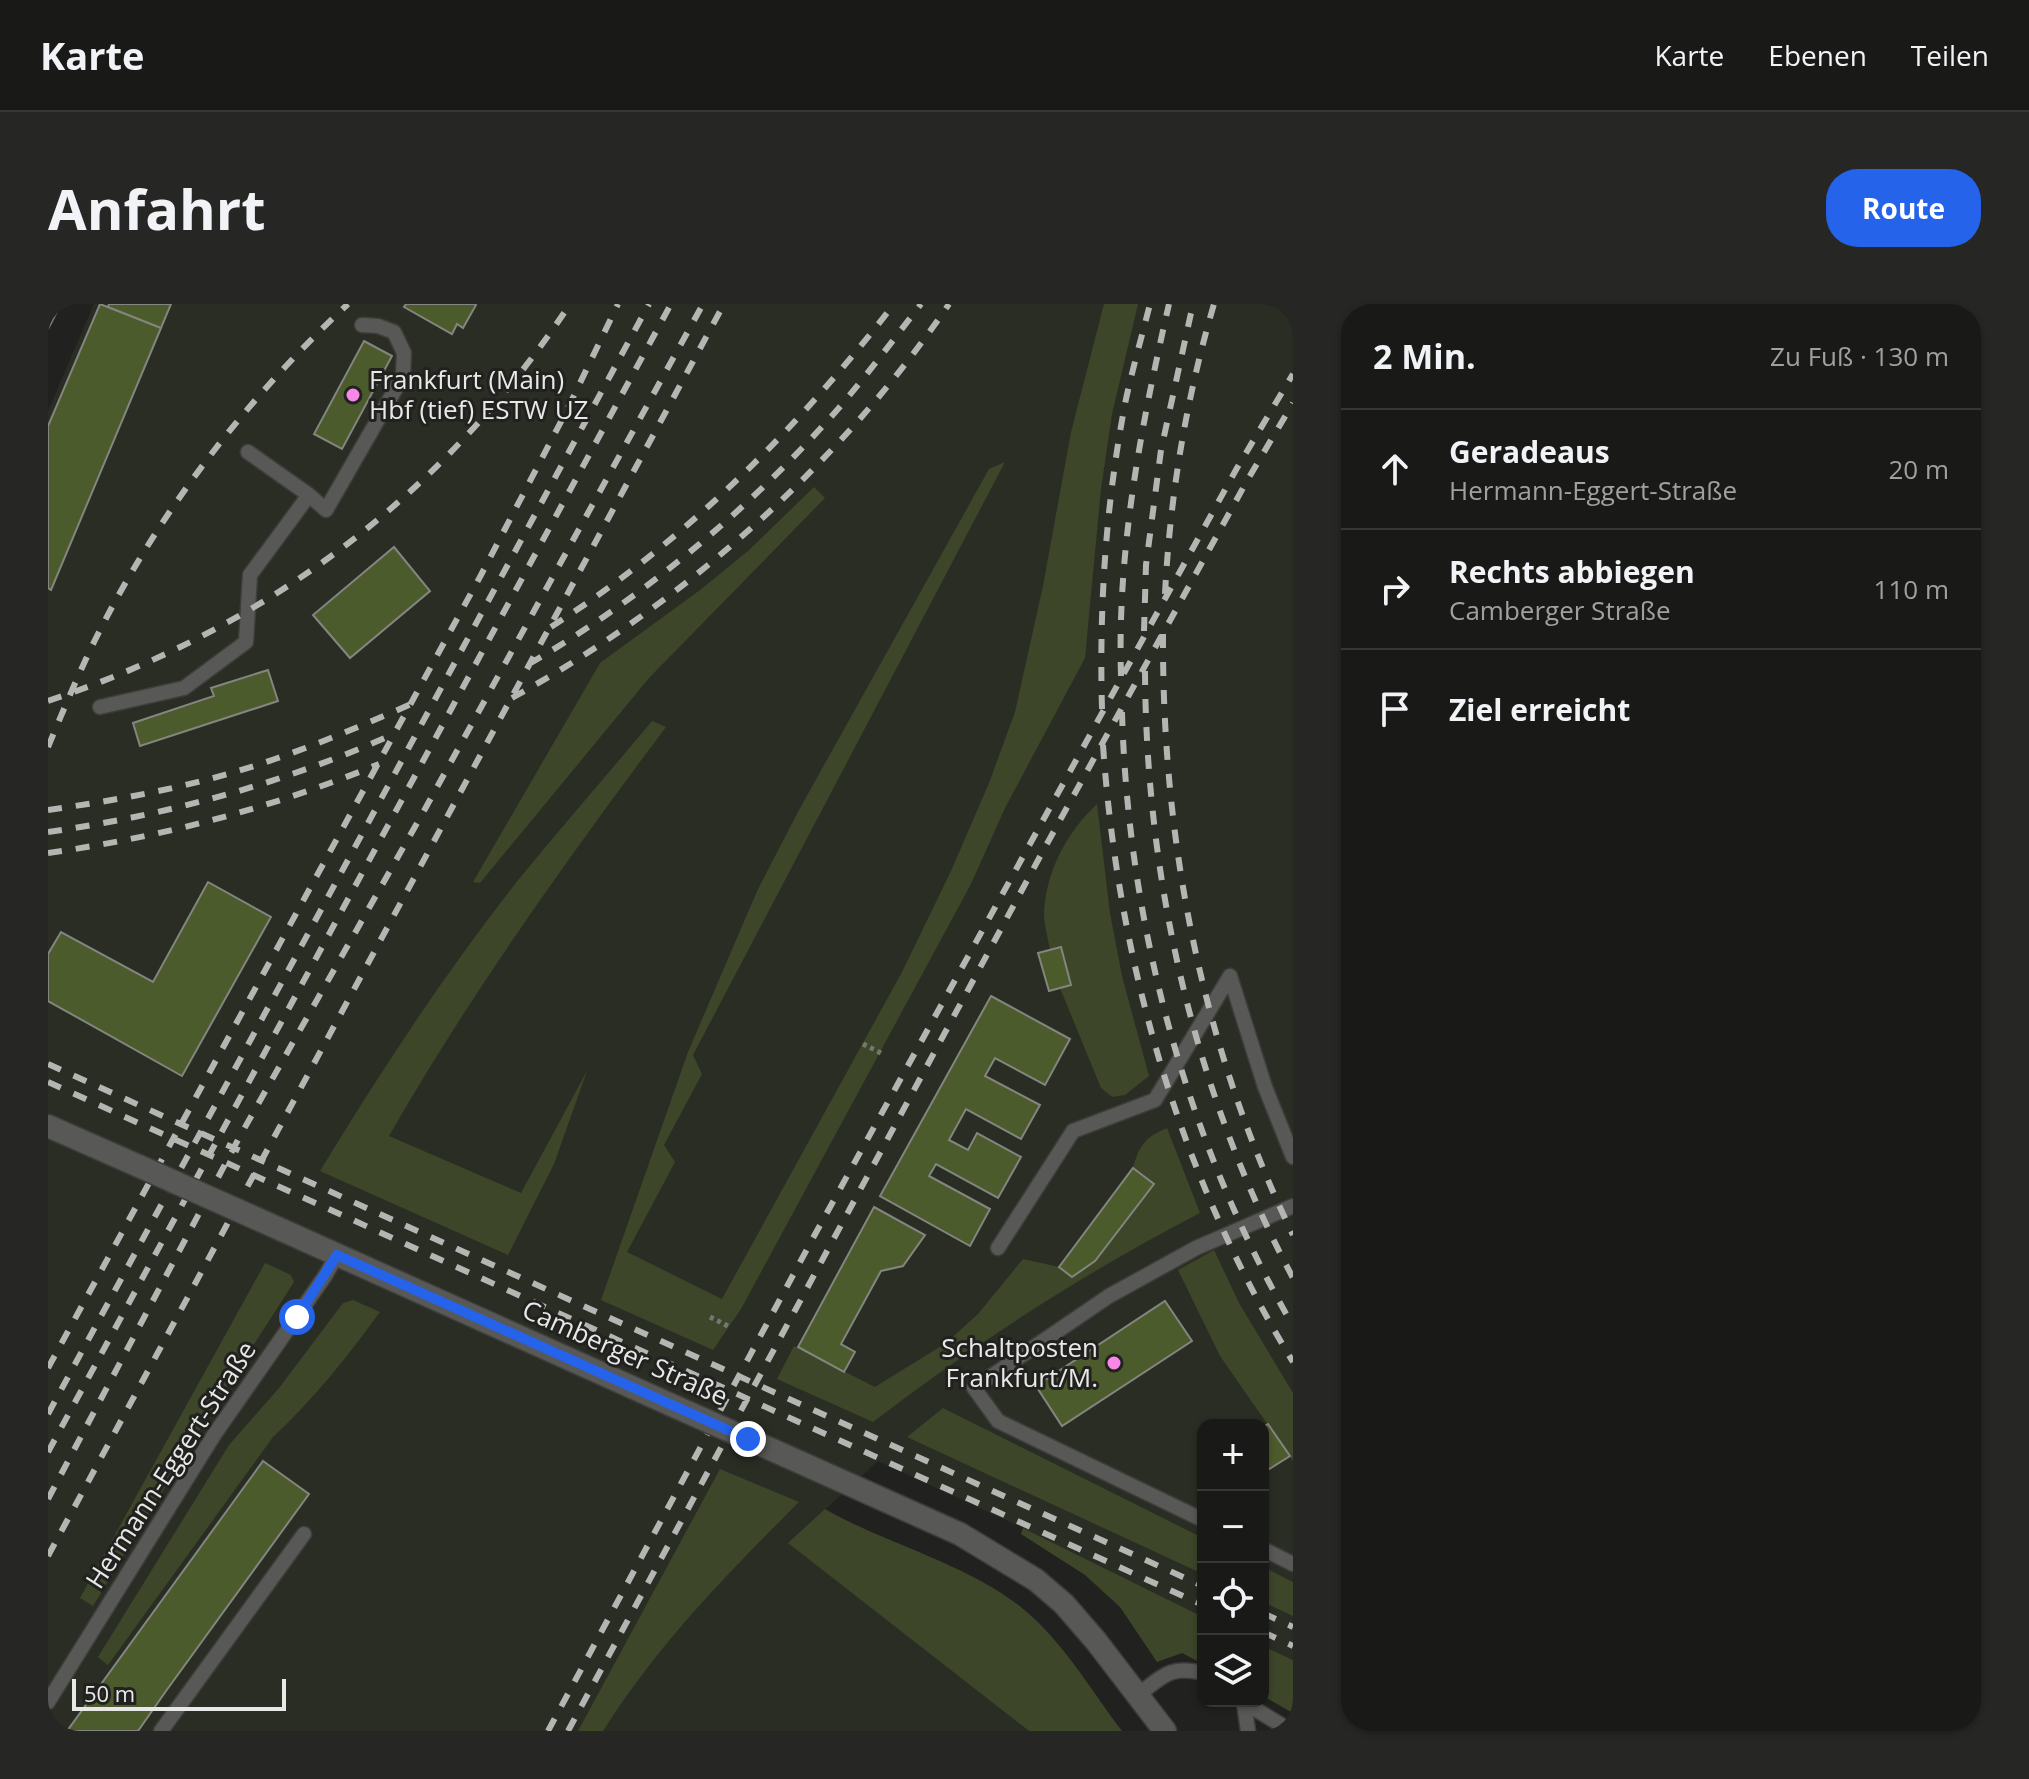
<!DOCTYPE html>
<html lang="de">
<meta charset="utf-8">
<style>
body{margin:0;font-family:"Open Sans",sans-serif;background:#262724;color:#f1f3f6}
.controls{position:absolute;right:24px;bottom:24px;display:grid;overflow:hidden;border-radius:16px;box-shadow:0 2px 6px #0004}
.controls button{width:72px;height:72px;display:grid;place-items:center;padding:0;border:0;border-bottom:2px solid #373836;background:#191a17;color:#f1f3f6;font:40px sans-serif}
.scale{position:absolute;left:24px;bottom:20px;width:214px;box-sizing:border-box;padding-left:8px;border:4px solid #e8e9e7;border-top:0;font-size:22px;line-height:28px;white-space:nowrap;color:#e8e9e7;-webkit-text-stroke:6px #21221f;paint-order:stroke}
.stop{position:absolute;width:24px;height:24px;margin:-18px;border:6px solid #2563eb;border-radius:50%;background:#fff}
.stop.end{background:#2563eb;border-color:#fff;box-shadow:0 2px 8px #0008}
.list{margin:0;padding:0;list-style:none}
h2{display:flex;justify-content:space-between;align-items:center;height:104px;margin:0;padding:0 32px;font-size:34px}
h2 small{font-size:26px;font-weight:400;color:#9fa1a1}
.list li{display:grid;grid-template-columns:52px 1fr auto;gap:24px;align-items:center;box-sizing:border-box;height:120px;padding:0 32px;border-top:2px solid #373836}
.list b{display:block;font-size:30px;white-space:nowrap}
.list p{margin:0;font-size:26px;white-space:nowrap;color:#9fa1a1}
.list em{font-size:26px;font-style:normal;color:#9fa1a1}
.icon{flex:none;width:44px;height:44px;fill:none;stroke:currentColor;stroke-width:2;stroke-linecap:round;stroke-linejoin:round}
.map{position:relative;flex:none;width:1245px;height:1427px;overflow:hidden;border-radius:32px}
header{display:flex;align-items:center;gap:48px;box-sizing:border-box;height:112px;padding:0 40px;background:#191a17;border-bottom:2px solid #373836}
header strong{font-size:38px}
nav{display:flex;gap:44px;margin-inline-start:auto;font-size:28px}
.intro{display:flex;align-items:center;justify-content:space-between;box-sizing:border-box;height:192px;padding:0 48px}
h1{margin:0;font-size:56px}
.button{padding:20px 36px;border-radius:32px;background:#2563eb;color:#fff;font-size:28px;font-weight:700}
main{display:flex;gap:48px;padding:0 48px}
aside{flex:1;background:#191a17;border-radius:32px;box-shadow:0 2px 6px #0004}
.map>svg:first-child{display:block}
.built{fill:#2a2d24}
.green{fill:#3d4629}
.building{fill:#4c5b2b;stroke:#848581;stroke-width:2}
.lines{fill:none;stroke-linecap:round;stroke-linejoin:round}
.service-casing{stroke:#3d3e3b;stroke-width:17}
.tertiary-casing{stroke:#3d3e3b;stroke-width:25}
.path{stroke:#767775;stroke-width:5;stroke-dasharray:4 4;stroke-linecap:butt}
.service{stroke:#585857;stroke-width:14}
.tertiary{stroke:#585857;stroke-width:22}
.rail{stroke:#b5b6b4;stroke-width:6;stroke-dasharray:14 14;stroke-linecap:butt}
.tertiary-bridge-casing{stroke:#3d3e3b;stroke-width:25;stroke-linecap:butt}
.tertiary-bridge{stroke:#585857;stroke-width:22}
.route{stroke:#2563eb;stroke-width:10}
.poi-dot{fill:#f987e8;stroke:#21221f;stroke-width:3}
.labels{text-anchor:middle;stroke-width:6;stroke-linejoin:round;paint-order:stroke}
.poi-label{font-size:26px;fill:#e8e9e7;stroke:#21221f;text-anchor:start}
.street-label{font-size:26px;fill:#e8e9e7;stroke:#21221f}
</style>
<header>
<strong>Karte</strong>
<nav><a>Karte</a><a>Ebenen</a><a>Teilen</a></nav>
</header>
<div class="intro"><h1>Anfahrt</h1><a class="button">Route</a></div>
<main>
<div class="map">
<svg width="1245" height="1427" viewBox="0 0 1245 1427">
<rect width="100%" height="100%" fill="#21221f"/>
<path class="built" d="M46,0h1199v1356l-30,-14v-221h-60v192l-180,-89 -145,-67 -89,82 240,188h-981v-1320z"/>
<path class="green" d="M1056,0h34l-26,110 -11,75 -16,169 -80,150 -34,76 -230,425 -28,41 -112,-50 87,-248 70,-163 41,-79 190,-341 16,-7 -312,593 9,19 -38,71 11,17 -48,90 95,47 180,-327 49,-101 38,-88 26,-71 28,-126 28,-154z
M766,183l11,11 -176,180 -169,205 -7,-1 127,-219 100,-73 48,-39z
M604,417l14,6c-99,132 -195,266 -277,409l132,57 66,-122 -33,93 -46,91 -188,-84c61,-100 126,-200 199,-292 43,-53 89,-105 133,-158z
M1049,500l13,109 12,63 27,100 -24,19 -13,2 -11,-9 -41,-100 11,-4 -10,-37 -11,3c-2,-12 -6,-25 -6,-37 2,-42 23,-81 53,-109z
M1119,824l33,85c-116,60 -224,130 -327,209l-96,-43 17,-33 81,41 71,-44 32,-29 45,-55 36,8 14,10 22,-16 59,-77 -21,-16c6,-22 12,-31 34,-40z
M1166,946l25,53 54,90v68l-73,-105 -42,-86z
M217,959l26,12 3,7 -81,126 -120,198 -13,-8z
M305,996l27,12c-33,45 -66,87 -107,125l-165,228 -10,-8 131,-212 50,-57 64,-85z
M895,1104l260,130v36l-296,-137z
M672,1165l79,33c-73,73 -140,141 -196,229h-25z
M777,1205c61,35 143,55 197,99 40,32 69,82 100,123h-93l-241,-188z
M975,1224l180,89v47l-21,-11 -25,9 -37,-55 -35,-32 -64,-41z
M1215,1263l30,15v34l-30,-14z
M1215,1342l30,14v53l-30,-17z"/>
<path class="building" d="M0,0h13l-13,25z
M52,0l61,24 -110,262 -3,-2v-162z
M61,0h62l-10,24 -53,-21z
M358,0h69l1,1 -13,23 -6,-4 -5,10 -48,-27z
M316,37l28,15 -50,93 -28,-15z
M346,243l36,44 -80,67 -37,-43z
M220,366l10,31 -138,45 -7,-23 81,-27 -3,-8z
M160,578l63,35 -89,159 -134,-75v-47l13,-22 92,50z
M1013,643l10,38 -22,6 -11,-38z
M943,692l79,43 -25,46 -50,-27 -10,18 55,29 -19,34 -55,-30 -17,31 19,10 9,-17 44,24 -23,41 -62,-34 -7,12 61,33 -20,37 -90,-50z
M1085,864l21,16 -59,77 -23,16 -13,-10z
M826,903l51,28 -22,31 -22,5 -40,73 14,8 -11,20 -46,-25z
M1117,997l27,40 -130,85 -26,-40z
M1220,1120l22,32 -27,17v-46z
M215,1157l46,33 -143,197 -28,40h-71z"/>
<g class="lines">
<g class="service-casing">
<path id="service" d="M261,191l17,15 77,-134 1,-23 -10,-21 -16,-6 -16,-1
M52,403l84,-19 62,-46 4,-67 59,-80 -61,-43
M1182,672l35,111 28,70
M950,944l75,-117 82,-31 75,-124
M1155,1216l-205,-99 -24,-33 135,-92 87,-48 97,-42
M1215,1245l30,15
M1090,1391c25,-19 32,-30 65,-22
M1194,1397l49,30
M0,1398l166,-267 111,-159 12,-21
M1196,1399l4,28
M113,1427l143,-197"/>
</g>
<g class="tertiary-casing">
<path id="tertiary" d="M0,822l93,41
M234,926l394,177
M700,1135l212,95 76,46 28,24 32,37 69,90"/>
</g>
<path class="path" d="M815,740l20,10
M662,1013l20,10"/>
<use href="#service" class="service"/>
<use href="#tertiary" class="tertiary"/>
<path class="rail" d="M1117,290c5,-98 21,-195 49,-290
M503,323c134,-86 246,-197 343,-323
M1096,327l2,-66 15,-115 32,-146
M1115,330c-1,209 39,413 130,601
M481,360c115,-67 221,-155 309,-255 29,-34 56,-70 83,-105
M1097,367c1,210 49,421 148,607
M1073,372c-4,-126 20,-250 48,-372
M464,394c170,-94 327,-232 437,-394
M0,397c218,-73 395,-205 522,-397
M1054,405c-3,-104 4,-208 24,-310 7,-32 16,-63 24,-95
M1074,408c6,214 64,428 171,614
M1055,441c15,217 76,430 190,617
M0,443c15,-36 30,-72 47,-107 63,-127 150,-240 253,-336
M0,506c77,-11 153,-25 227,-51 46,-16 91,-35 136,-55
M0,528c120,-17 236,-49 346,-98
M0,549c114,-16 224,-45 331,-89
M0,760l1155,522
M0,778l1155,523
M0,1064l433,-793 85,-163 52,-108
M0,1110l601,-1110
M0,1148l623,-1148
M0,1195l192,-363 185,-327 278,-505
M0,1252l676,-1252
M1215,1309l30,14
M1215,1328l30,14
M500,1427l265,-493 424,-770 56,-94
M520,1427l475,-880 205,-372 45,-76"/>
<g class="tertiary-bridge-casing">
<path id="tertiary-bridge" d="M93,863l141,63
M628,1103l72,32"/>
</g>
<use href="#tertiary-bridge" class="tertiary-bridge"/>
</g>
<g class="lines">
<path class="route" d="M249,1013l40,-62 411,184"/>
</g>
<g class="poi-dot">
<circle cx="305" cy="91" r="8"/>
<circle cx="1066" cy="1059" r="8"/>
</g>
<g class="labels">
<g class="poi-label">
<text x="321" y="85">Frankfurt (Main)<tspan x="321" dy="30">Hbf (tief) ESTW UZ</tspan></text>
<text x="1050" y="1053" text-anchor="end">Schaltposten<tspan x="1050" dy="30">Frankfurt/M.</tspan></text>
</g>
<g class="street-label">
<text transform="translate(577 1049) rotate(24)" y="9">Camberger Straße</text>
<text transform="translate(123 1161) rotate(-57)" y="9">Hermann-Eggert-Straße</text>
</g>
</g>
</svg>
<div class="controls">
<button>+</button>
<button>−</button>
<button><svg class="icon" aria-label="locate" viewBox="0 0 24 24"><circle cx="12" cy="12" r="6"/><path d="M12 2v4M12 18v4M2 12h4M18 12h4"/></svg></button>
<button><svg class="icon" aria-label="layers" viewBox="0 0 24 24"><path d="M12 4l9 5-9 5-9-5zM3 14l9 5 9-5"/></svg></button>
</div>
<div class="scale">50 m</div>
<div class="stop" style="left:249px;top:1013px"></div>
<div class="stop end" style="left:700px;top:1135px"></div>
</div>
<aside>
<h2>2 Min.<small>Zu Fuß · 130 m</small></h2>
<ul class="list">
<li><svg class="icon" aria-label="ahead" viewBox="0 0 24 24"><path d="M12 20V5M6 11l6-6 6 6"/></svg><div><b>Geradeaus</b><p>Hermann-Eggert-Straße</p></div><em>20 m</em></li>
<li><svg class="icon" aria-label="right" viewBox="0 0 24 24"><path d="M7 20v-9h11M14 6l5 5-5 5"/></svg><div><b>Rechts abbiegen</b><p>Camberger Straße</p></div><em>110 m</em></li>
<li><svg class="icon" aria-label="arrive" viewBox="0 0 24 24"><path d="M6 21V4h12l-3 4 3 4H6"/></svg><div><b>Ziel erreicht</b></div></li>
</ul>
</aside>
</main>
